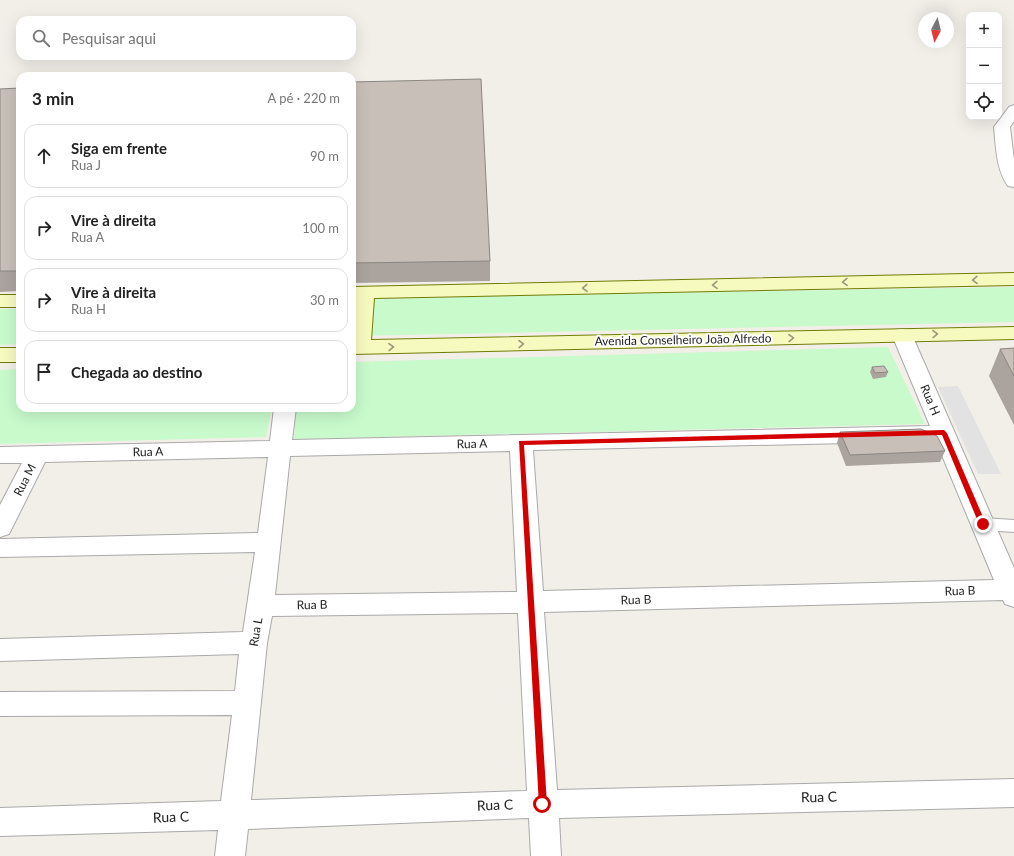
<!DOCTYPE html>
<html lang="pt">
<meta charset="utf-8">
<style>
body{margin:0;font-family:Lato,sans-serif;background:#f2f2f2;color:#222}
.controls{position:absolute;right:12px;top:12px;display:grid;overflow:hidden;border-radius:8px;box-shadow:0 4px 16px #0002}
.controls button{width:36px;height:36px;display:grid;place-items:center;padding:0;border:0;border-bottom:1px solid #e0e0e0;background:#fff;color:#222;font:20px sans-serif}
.compass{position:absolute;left:918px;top:12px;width:36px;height:36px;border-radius:50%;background:#fff;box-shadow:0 4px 16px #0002;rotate:187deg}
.stop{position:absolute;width:12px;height:12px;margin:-9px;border:3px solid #d40000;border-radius:50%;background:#fff}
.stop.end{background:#d40000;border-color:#fff;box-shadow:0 1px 4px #0008}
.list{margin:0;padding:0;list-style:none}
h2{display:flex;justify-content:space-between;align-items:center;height:52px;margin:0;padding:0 16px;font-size:17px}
h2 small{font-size:13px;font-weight:400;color:#767676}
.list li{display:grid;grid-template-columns:26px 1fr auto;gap:12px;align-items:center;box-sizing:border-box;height:64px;margin:0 8px 8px;padding:0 8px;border:1px solid #e0e0e0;border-radius:12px}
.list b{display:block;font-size:15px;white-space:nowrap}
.list p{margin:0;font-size:13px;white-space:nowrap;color:#767676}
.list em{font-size:13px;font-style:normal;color:#767676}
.icon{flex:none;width:22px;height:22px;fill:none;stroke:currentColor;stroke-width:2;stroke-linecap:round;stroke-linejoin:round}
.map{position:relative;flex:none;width:1014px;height:856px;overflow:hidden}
.search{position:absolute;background:#fff;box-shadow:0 4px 16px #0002;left:16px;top:16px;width:340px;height:44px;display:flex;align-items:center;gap:10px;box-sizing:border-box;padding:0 14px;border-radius:12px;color:#767676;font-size:15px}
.panel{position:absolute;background:#fff;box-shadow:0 4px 16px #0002;left:16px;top:72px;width:340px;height:340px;border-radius:12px}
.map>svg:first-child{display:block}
.park{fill:#c8facc}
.parking{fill:#e2e2e2}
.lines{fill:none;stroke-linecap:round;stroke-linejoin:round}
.lane-casing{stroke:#a9a9a9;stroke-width:2}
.street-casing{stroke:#a9a9a9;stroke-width:2}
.secondary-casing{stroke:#707d05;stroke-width:2}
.lane{fill:#fff;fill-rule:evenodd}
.street{fill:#fff;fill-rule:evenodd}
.secondary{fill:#f7fabf;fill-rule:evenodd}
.wall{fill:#aba49e}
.building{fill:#c7bfb8;stroke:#8b8681}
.oneway{stroke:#979978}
.route{fill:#d40000}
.labels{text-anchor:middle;stroke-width:4;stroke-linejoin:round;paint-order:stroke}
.street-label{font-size:12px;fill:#222;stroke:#fff}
.near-street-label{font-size:14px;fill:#222;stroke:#fff}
</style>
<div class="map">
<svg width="1014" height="856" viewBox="0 0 1014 856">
<rect width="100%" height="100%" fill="#f2efe9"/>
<path class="park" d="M1014,287v35l-662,14v-36l142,-4z
M0,309h20v35l-20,1z
M888,347l37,77 -631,15 2,-31h56v-46z
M20,369v39h252l-6,29 -266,7v-74z"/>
<path class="parking" d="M958,386l43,88h-23l-40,-87z"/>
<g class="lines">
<g class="lane-casing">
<path id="lane" d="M983,518l31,2v12l-31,-2 -6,-2 -2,-4 2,-4z"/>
</g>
<g class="street-casing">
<path id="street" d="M1014,105v16l-4,6 4,33v27l-6,-1c-12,-17 -12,-39 -14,-59l15,-20z
M902,329l7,1 3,5 102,233v39l-9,-3 -2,-4 -459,12 13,178 457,-11v28l-455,11 2,38h-30l-2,-38 -281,11 -3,27h-30l3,-26 -218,6v-28l221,-7 11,-86 -232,1v-24l235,-1 4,-37 -239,7v-22l243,-7 12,-80 -255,5v-18l258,-6 10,-76 -223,5 -36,72 -9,3v-32l22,-42h-22v-16l270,-6 4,-33h22l-4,32 638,-14 -38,-91 3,-5zM936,441l58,139 -451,11 -10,-141zM510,451l7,141 -242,3 15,-139zM518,613l9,178 -276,9 16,-157 5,-27z"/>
</g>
<g class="secondary-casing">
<path id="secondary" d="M1014,273v12l-640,13 -3,42 643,-13v12l-662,15v-28l3,-27h-3v-12z
M0,295h20v12h-20z
M0,348h20v14h-20z"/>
</g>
<use href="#lane" class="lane"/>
<use href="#street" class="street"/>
<use href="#secondary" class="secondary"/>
</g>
<path class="wall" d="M352,82l138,179v20l-138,2z
M20,88v203l-20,1v-203z
M1014,348v77l-25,-49 11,-27z
M872,367l16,5 -2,5 -13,2 -3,-7z
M840,432l105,19 -5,11 -94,4 -9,-23z"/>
<path class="building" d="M481,79l9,182 -138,2v-181z
M20,88v183h-20v-182z
M1014,348v28l-14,-27z
M884,366l4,6 -13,1 -3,-6z
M921,429l16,7 8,15 -95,4 -10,-23z"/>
<defs><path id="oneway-chevron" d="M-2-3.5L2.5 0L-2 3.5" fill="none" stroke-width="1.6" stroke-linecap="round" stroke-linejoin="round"/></defs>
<g class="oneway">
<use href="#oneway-chevron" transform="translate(975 280) rotate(179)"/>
<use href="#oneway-chevron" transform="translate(845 282) rotate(179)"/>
<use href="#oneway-chevron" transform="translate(715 285) rotate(179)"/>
<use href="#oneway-chevron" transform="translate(585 288) rotate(179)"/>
<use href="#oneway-chevron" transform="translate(935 334) rotate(-1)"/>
<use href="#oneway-chevron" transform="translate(791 338) rotate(-1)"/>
<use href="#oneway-chevron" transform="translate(521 344) rotate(-1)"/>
<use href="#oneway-chevron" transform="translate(391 347) rotate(-1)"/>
</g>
<path class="route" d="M944,430l3,3 39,91 -1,2 -2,1 -4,-3 -37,-89 -418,10 23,359 -2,2 -3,2 -3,-2 -20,-365z"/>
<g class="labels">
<g class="street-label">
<text transform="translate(683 340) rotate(-1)" y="4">Avenida Conselheiro João Alfredo</text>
<text transform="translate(930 400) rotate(67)" y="4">Rua H</text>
<text transform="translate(472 444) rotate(-1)" y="4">Rua A</text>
<text transform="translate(148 452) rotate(-1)" y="4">Rua A</text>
<text transform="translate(25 480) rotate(-63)" y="4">Rua M</text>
<text transform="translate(960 591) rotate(-2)" y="4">Rua B</text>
<text transform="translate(636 600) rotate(-2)" y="4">Rua B</text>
<text transform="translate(312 605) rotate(-1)" y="4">Rua B</text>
<text transform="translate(256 632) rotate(-80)" y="4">Rua L</text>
</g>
<g class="near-street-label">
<text transform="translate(819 797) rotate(-1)" y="5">Rua C</text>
<text transform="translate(495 805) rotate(-2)" y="5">Rua C</text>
<text transform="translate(171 817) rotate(-2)" y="5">Rua C</text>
</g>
</g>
</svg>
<div class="controls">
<button>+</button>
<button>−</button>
<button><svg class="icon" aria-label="locate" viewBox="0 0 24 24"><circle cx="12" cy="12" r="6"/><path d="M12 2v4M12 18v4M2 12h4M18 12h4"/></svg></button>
</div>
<svg class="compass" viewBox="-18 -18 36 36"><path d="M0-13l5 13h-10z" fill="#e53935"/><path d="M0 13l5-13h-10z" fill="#767676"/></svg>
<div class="stop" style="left:542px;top:804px"></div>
<div class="stop end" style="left:983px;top:524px"></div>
<div class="search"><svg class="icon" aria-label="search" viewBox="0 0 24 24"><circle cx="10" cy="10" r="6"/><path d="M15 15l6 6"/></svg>Pesquisar aqui</div>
<section class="panel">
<h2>3 min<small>A pé · 220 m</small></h2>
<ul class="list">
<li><svg class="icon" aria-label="ahead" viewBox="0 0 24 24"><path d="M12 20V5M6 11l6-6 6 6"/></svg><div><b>Siga em frente</b><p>Rua J</p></div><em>90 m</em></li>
<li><svg class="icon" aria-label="right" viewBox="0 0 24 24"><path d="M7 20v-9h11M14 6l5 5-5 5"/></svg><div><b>Vire à direita</b><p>Rua A</p></div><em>100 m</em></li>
<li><svg class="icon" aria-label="right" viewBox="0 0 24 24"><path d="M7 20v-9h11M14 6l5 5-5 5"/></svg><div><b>Vire à direita</b><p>Rua H</p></div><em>30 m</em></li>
<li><svg class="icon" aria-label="arrive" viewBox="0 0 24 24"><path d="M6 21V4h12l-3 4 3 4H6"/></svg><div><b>Chegada ao destino</b></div></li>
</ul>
</section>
</div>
